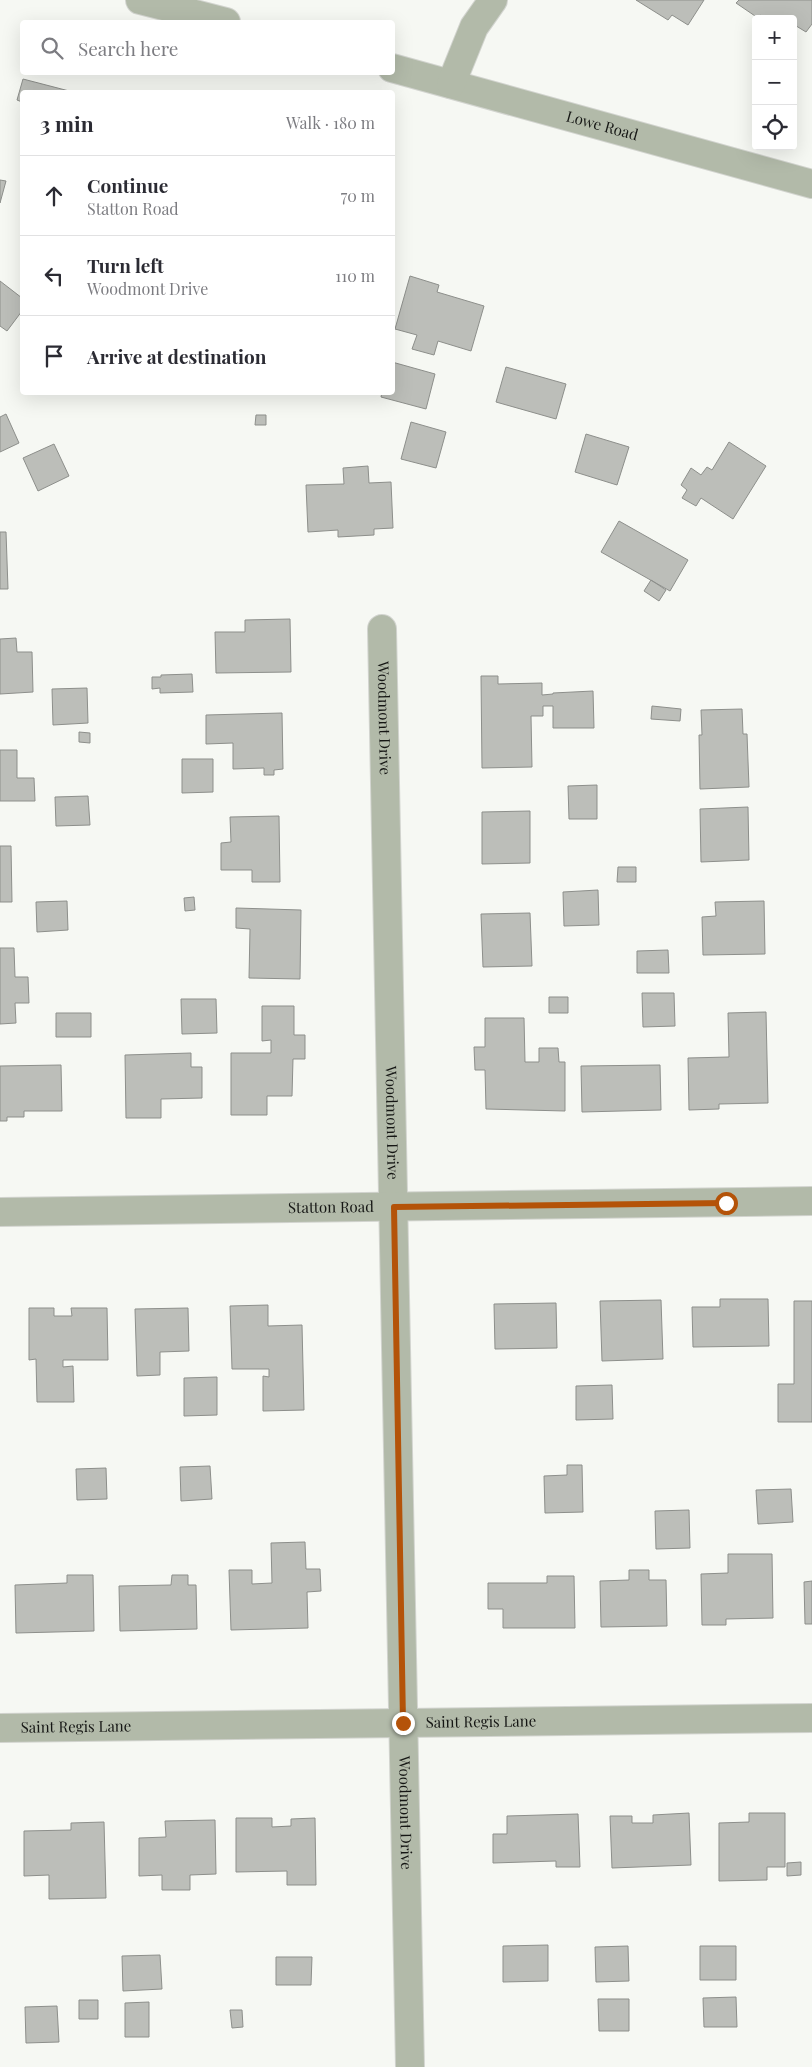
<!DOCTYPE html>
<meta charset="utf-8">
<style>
body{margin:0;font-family:"Playfair Display",serif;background:#f7f7f7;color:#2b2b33}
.controls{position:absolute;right:15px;top:15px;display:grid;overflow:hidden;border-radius:5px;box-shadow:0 5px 20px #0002}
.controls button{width:45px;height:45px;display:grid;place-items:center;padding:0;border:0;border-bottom:1px solid #e1e1e2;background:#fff;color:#2b2b33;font:25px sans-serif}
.stop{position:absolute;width:15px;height:15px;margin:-11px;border:4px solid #b45309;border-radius:50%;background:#fff}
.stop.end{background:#b45309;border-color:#fff;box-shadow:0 1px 5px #0008}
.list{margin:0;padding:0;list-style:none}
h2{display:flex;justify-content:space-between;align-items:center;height:65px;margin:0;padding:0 20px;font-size:21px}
h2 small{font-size:16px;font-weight:400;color:#7c7c81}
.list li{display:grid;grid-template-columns:32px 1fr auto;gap:15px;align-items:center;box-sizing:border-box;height:80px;padding:0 20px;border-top:1px solid #e1e1e2}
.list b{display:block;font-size:19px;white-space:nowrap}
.list p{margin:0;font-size:16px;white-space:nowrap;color:#7c7c81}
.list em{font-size:16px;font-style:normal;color:#7c7c81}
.icon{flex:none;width:28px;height:28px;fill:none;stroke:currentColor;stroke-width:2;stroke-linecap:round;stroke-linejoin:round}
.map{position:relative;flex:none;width:812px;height:2067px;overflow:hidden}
.search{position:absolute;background:#fff;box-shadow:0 5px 20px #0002;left:20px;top:20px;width:375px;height:55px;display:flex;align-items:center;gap:12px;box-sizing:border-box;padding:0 18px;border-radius:5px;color:#7c7c81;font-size:19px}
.panel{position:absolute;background:#fff;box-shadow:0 5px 20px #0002;left:20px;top:90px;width:375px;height:305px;border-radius:5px}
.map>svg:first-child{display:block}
.building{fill:#bcbeb9;stroke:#8d8f8b}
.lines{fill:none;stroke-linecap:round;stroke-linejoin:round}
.minor-casing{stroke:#d2d4cf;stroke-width:30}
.minor{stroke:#b2baa9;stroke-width:28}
.route{stroke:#b45309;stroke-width:6}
.labels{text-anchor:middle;stroke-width:5;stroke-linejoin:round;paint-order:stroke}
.street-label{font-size:15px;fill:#151614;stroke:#fff}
</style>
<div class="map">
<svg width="812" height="2067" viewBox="0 0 812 2067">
<rect width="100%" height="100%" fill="#f6f8f3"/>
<path class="building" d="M636,0h68l-16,25 -16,-10 -4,5z
M739,0h73v24l-6,8 -13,-8v-5h-27l-6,-4 -2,3 -22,-15z
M23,79l50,13h-51v10l-5,-2z
M0,180l6,1 -6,22z
M410,276l29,9 -2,7 47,14 -13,45 -33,-10 -4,14 -22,-6 5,-14 -22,-6z
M0,281l22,17v13l-15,20 -7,-5z
M392,362l43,12 -9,35 -45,-12 1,-5h10z
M506,367l60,17 -10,35 -60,-17z
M6,414l13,29 -19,9v-35z
M256,415h10v10h-11z
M411,422l35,10 -10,36 -35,-9z
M586,434l43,13 -12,38 -42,-13z
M729,442l37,24 -33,53 -32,-21 -5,8 -14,-8 5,-8 -6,-5 10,-17 10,7 6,-8 5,3z
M54,444l15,32 -31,15 -15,-33z
M368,466l1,17 22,-1 2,46 -19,1v6l-36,2v-7l-30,2 -2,-47 38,-1 -1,-16z
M619,521l69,39 -18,31 -69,-39z
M0,532h6l2,57h-8z
M651,580l15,10 -7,11 -15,-10z
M290,619l1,53 -75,1 -1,-41h30v-12z
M16,638l1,14h15l1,40 -33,2v-55z
M192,674l1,18 -33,1v-5l-8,1v-12h9v-2z
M481,676h17v8l44,-1v12l11,-1v-1l40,-2 1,37h-41v-22h-10v10h-12l1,51 -50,1z
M87,688l1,35 -35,2 -1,-36z
M652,706l29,3 -1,12 -29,-2z
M742,709l1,25h4l2,53 -49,2 -1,-54h3l-1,-25z
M282,713l1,56 -9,1v5h-10v-7l-31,1v-26l-27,1v-29z
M79,732l11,1v10l-11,-1z
M0,750h17v28h17l1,23h-35z
M182,759h31v33l-31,1z
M597,785v34h-28l-1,-33z
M88,796l2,29 -34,1 -1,-29z
M748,807l1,53 -48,2 -1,-53z
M530,811v52l-48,1v-52z
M279,816l1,66h-28v-12h-31v-27l10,-1 -1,-25z
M0,846h11l1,56h-12z
M618,867h18v15h-19z
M598,890l1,35 -35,1 -1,-34z
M194,897l1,13 -10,1 -1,-13z
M67,901l1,29 -31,2 -1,-30z
M764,901l1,53 -62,1 -1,-38 14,-1 -1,-14z
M236,908l65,2 -1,69 -51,-1 1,-49 -14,-1z
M530,913l2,53 -49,1 -2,-53z
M0,948h14l1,29h13l1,26h-14l1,20 -16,1z
M668,950l1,23h-32v-22z
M642,993h32l1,33 -32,1z
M549,997h19v16h-19z
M181,999h35l1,34 -35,1z
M262,1006h32v29h11v24h-12l-1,37h-25v19h-36v-62h40v-13l-9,1z
M766,1012l2,91 -49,1v5l-30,1 -1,-52 41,-1 -1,-44z
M56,1013h35v24h-35z
M485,1018h39l1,44h14v-14h19l1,14h6v49l-79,-2 -1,-39h-10l-1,-23h11z
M191,1053v14h11v31l-41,1v19h-35l-1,-63z
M61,1065l1,46h-38v6h-17v4h-7v-55z
M660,1065l1,45 -79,2 -1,-46z
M720,1299h48l1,47 -76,1 -1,-40h28z
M661,1300l2,59 -61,2 -2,-60z
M794,1301h18v121h-34v-38h16z
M556,1303l1,45 -62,1 -1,-45z
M268,1305v21l34,-1 2,85 -41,1v-35l6,1v-8h-37l-2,-63z
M29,1308h25v8h18l-1,-8h36l1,52h-45v7l10,-1 1,36h-37l-1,-43 -7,1z
M188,1308l1,43 -29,1v23l-23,1 -2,-67z
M217,1377v38l-33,1v-38z
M612,1385l1,34 -37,1v-34z
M567,1465h15l1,47 -38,1 -1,-37 23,-1z
M210,1466l2,33 -31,2 -1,-34z
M106,1468l1,31 -30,1 -1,-31z
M791,1489l2,33 -35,2 -2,-34z
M689,1510l1,38 -34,1 -1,-38z
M305,1542l1,27h14l1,22 -14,1 1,36 -77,2 -2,-60h23v14l20,-1 -1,-40z
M728,1554h44l1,64 -47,1v6h-24l-1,-51 27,-1z
M629,1570h20v10h17l1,46 -66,1 -1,-46 29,-1z
M67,1575h26l1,56 -78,2 -1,-48 52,-2z
M172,1575h16v10h8l1,44 -77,2 -1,-45 52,-1z
M547,1576h27l1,52h-72v-19h-15v-26h59z
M812,1581v43h-7l-1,-42z
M689,1813l2,52 -79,3 -2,-52h22v7h21v-8z
M749,1813h36v54h-18v13l-48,1v-58l30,-1z
M578,1814l2,53h-24v-6l-63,2v-29h14v-18z
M236,1818h36v9l19,-1v-7l24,-1 1,67h-29v-14l-51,1z
M215,1820l1,54 -26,1v15h-28v-15l-23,1v-38l27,-1 -1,-16z
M104,1822l2,76 -57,1v-24l-25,1v-45l47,-1v-7z
M801,1862v13l-14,1v-13z
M548,1945v36l-45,1v-36z
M628,1946l1,35 -33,1 -1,-35z
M700,1946h36v34h-36z
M160,1955l2,34 -39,2 -1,-35z
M276,1957h36l-1,28h-35z
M736,1997l1,30h-33l-1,-29z
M598,1999h31v32h-30z
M79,2000h19v19h-19z
M149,2002v35h-24v-34z
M57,2006l2,36 -33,1 -1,-36z
M230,2010h12l1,17 -11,1z"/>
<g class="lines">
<g class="minor-casing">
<g id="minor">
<path d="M140,0l86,22"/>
<path id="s1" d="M392,68l420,116"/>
<path d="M451,84l23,-57 19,-27"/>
<path id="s2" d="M382,629l28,1438"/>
<path id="s3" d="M0,1212l812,-11"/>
<path id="s4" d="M0,1728l812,-10"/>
</g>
</g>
<use href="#minor" class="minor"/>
</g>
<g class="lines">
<path class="route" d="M403,1723l-9,-516 332,-4"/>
</g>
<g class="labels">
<g class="street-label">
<text dy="5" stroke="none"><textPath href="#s1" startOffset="218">Lowe Road</textPath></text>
<text dy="5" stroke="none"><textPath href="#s2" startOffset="89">Woodmont Drive</textPath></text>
<text dy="5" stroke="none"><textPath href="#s2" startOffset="494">Woodmont Drive</textPath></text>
<text dy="5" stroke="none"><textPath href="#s3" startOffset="331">Statton Road</textPath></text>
<text dy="5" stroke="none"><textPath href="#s4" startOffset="481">Saint Regis Lane</textPath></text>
<text dy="5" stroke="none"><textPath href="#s4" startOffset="76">Saint Regis Lane</textPath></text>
<text dy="5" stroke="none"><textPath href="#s2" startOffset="1184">Woodmont Drive</textPath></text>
</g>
</g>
</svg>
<div class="controls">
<button>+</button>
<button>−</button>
<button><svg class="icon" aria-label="locate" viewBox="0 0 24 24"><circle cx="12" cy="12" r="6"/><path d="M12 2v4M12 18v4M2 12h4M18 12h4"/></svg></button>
</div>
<div class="stop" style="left:726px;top:1203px"></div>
<div class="stop end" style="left:403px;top:1723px"></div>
<div class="search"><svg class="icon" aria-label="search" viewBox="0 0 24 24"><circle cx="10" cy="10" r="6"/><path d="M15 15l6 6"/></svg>Search here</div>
<section class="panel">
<h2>3 min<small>Walk · 180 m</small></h2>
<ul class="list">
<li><svg class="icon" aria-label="ahead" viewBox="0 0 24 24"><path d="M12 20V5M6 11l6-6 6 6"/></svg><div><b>Continue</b><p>Statton Road</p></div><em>70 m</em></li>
<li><svg class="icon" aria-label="left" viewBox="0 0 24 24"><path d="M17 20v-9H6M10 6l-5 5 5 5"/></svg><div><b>Turn left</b><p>Woodmont Drive</p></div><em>110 m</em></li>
<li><svg class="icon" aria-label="arrive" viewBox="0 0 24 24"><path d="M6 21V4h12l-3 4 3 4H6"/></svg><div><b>Arrive at destination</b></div></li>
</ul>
</section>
</div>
